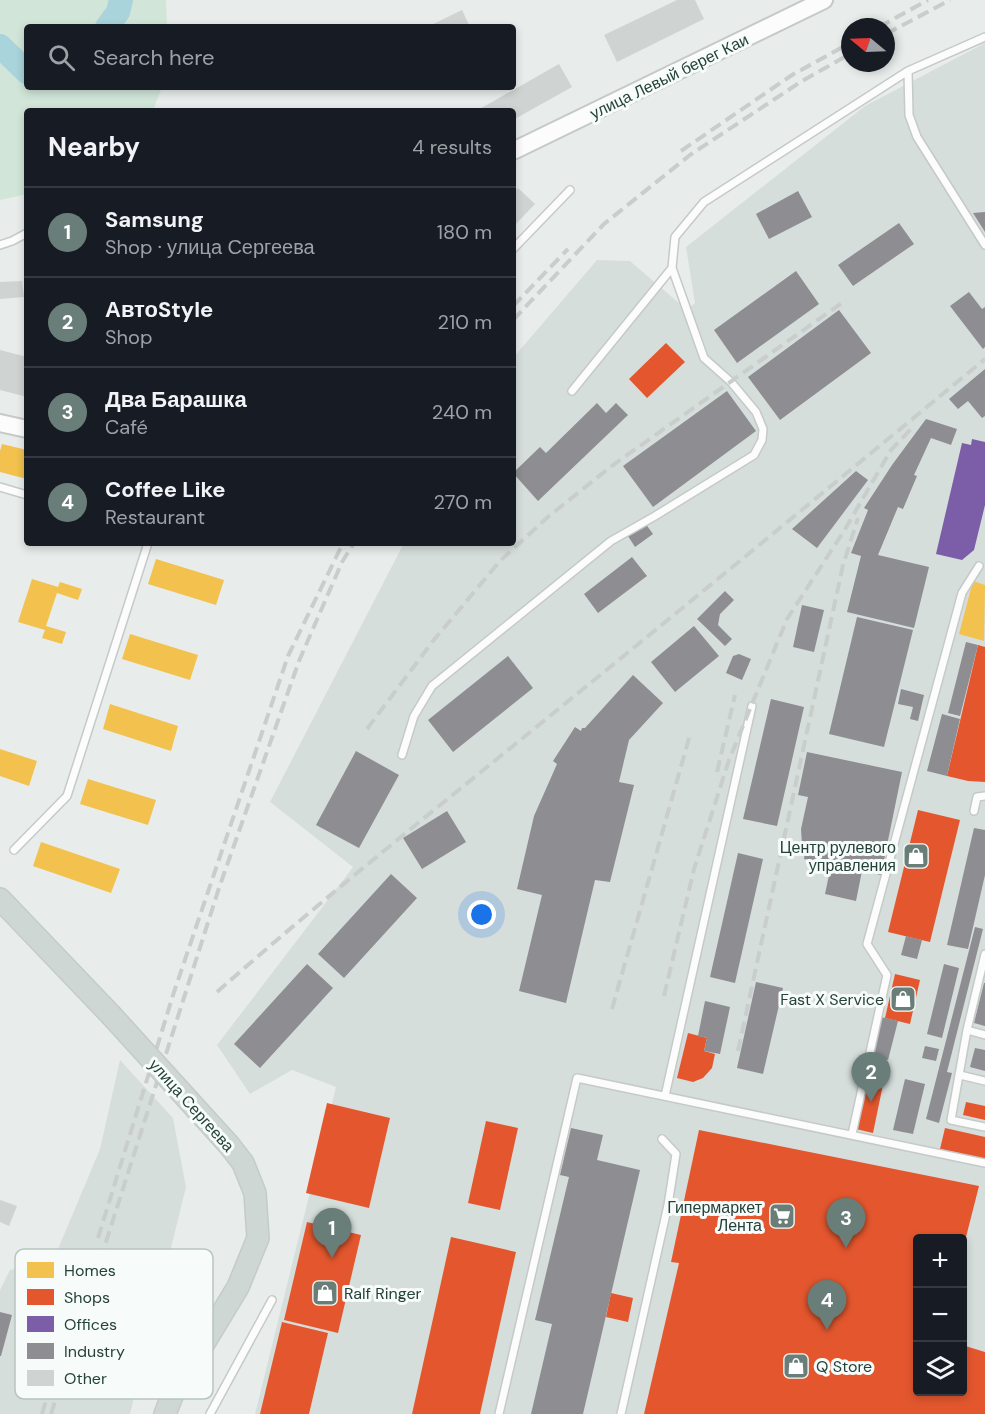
<!DOCTYPE html>
<meta charset="utf-8">
<style>
body{margin:0;font-family:"DM Sans",sans-serif;background:#20242c;color:#f1f3f6}
.controls{position:absolute;right:18px;bottom:18px;display:grid;overflow:hidden;border-radius:6px;box-shadow:0 3px 9px #0003}
.controls button{width:54px;height:54px;display:grid;place-items:center;padding:0;border:0;border-bottom:2px solid #363941;background:#171b24;color:#f1f3f6;font:30px sans-serif}
.compass{position:absolute;left:841px;top:18px;width:54px;height:54px;border-radius:50%;background:#171b24;box-shadow:0 3px 9px #0003;rotate:289deg}
.you{position:absolute;left:482px;top:915px;width:21px;height:21px;margin:-15px;border:4px solid #fff;border-radius:50%;background:#1a73e8;box-shadow:0 0 0 9px #1a73e833}
.badge{display:grid;place-items:center;width:39px;height:39px;border-radius:50%;background:#697e78;color:#fff;font-size:20px;font-weight:700}
.pin{position:absolute;translate:-50% -50px;filter:drop-shadow(0 2px 3px #0008)}
.pin::after{content:'';position:absolute;top:32px;width:21px;height:18px;background:inherit;clip-path:polygon(0 0,100% 0,50% 100%)}
.list{margin:0;padding:0;list-style:none}
h2{display:flex;justify-content:space-between;align-items:center;height:78px;margin:0;padding:0 24px;font-size:26px}
h2 small{font-size:20px;font-weight:400;color:#9ea1a6}
.list li{display:grid;grid-template-columns:39px 1fr auto;gap:18px;align-items:center;box-sizing:border-box;height:90px;padding:0 24px;border-top:2px solid #363941}
.list b{display:block;font-size:22px;white-space:nowrap}
.list p{margin:0;font-size:20px;white-space:nowrap;color:#9ea1a6}
.list em{font-size:20px;font-style:normal;color:#9ea1a6}
.icon{flex:none;width:33px;height:33px;fill:none;stroke:currentColor;stroke-width:2;stroke-linecap:round;stroke-linejoin:round}
.map{position:relative;flex:none;width:985px;height:1414px;overflow:hidden}
.search{position:absolute;background:#171b24;box-shadow:0 3px 9px #0003;left:24px;top:24px;width:492px;height:66px;display:flex;align-items:center;gap:15px;box-sizing:border-box;padding:0 21px;border-radius:6px;color:#9ea1a6;font-size:22px}
.panel{position:absolute;background:#171b24;box-shadow:0 3px 9px #0003;left:24px;top:108px;width:492px;height:438px;border-radius:6px}
.map>svg:first-child{display:block}
.built{fill:#d6dedb;fill-rule:evenodd}
.green{fill:#d1e6d8}
.homes{fill:#f2c14e}
.shops{fill:#e4572e}
.offices{fill:#7b5ea7}
.industry{fill:#8d8d92}
.lines{fill:none;stroke-linecap:round;stroke-linejoin:round}
.river{stroke:#a9d4db;stroke-width:24}
.building{fill:#cfd4d2}
.service-casing{stroke:#c5cac8;stroke-width:10}
.tertiary-casing{stroke:#c5cac8;stroke-width:20}
.primary-casing{stroke:#c3ccc9;stroke-width:24}
.service{stroke:#fcfcfc;stroke-width:7}
.tertiary{stroke:#fcfcfc;stroke-width:16}
.primary{stroke:#cfd7d5;stroke-width:21}
.rail{stroke:#c9cdcc;stroke-width:4;stroke-dasharray:12 6;stroke-linecap:butt}
.primary-bridge-casing{stroke:#c3ccc9;stroke-width:24;stroke-linecap:butt}
.primary-bridge{stroke:#cfd7d5;stroke-width:21}
.labels{text-anchor:middle;stroke-width:6;stroke-linejoin:round;paint-order:stroke}
.street-label{font-size:16px;fill:#24423a;stroke:#f7fbf9}
.poi-label{font-size:16px;fill:#24423a;stroke:#f7fbf9;text-anchor:end}
.key{fill:#f7fbf9;stroke:#b8c4c0;stroke-width:1.5}
.key-label{font-size:16px;fill:#24423a}
</style>
<div class="map">
<svg width="985" height="1414" viewBox="0 0 985 1414">
<rect width="100%" height="100%" fill="#e8edeb"/>
<path class="built" d="M985,43v1371h-730l81,-327 -44,-17 -42,24 -33,-49 136,-178 -83,-65 134,-259h109v-185l84,-98 33,1 57,49 8,-7 -9,-56 179,-141zM918,1238h44v154h-44z
M120,1060l53,58 13,69 -56,227h-130v-124l10,-20 43,-9 47,-112z"/>
<path class="green" d="M0,0h166l1,27h-140v60h135l-9,24h-126v83l-27,6z"/>
<path class="homes" d="M2,444l25,6v29l-27,-7v-21z
M156,559l68,21 -8,25 -68,-21z
M32,579l26,8 2,-5 22,7 -4,11 -21,-7 -11,33 20,6 -4,12 -20,-6 3,-8 -27,-8z
M973,581l12,4 -1,56 -25,-7z
M130,634l68,21 -8,25 -68,-21z
M110,704l68,22 -7,25 -68,-22z
M0,749l37,12 -8,25 -29,-10z
M88,779l68,21 -8,25 -68,-21z
M41,842l79,27 -9,24 -78,-27z"/>
<path class="shops" d="M666,343l19,19 -38,36 -18,-19z
M978,645l7,2v135l-17,-1 -21,-5z
M918,810l42,10 -30,122 -42,-10z
M895,974l25,6 -10,44 -25,-6z
M688,1033l19,5 -3,13 11,3 -3,14 -9,10 -10,4 -16,-4z
M868,1071l17,4 -12,58 -17,-4z
M966,1102l19,4v14l-22,-5z
M327,1103l63,15 -21,90 -63,-15z
M486,1121l32,7 -18,82 -32,-7z
M945,1128l40,9v22l-45,-10z
M699,1130l280,56 -16,63 -1,-11h-44v154h44v-47l23,7v62h-341l35,-151 -8,-1z
M307,1222l54,13 -23,98 -54,-13z
M451,1237l65,15 -36,162h-68z
M611,1293l22,5 -5,24 -22,-5z
M282,1322l46,11 -19,81h-49z"/>
<path class="offices" d="M972,439l13,3v63l-11,45 -12,10 -26,-6 26,-111 9,2z"/>
<path class="industry" d="M798,191l14,26 -43,22 -13,-25z
M985,212v20l-12,-19z
M899,223l15,21 -61,42 -15,-21z
M796,271l23,33 -82,59 -23,-33z
M969,292l13,17 3,-2v40l-2,2 -33,-43z
M839,310l32,43 -91,67 -32,-43z
M985,369v47l-3,2 -14,-17 -10,8 -9,-10z
M727,391l29,40 -103,76 -30,-41z
M597,403l9,10 10,-10 12,12 -90,86 -25,-28 27,-26 6,6z
M926,419l31,10 -6,16 -20,-7 -17,37 3,1 -14,33 -5,-2 -20,48 51,12 -15,61 -67,-16 14,-56 -10,-3 17,-43 -4,-2 28,-43z
M856,471l12,9 -51,68 -25,-19z
M645,523l8,11 -18,13 -7,-11z
M632,557l15,19 -49,37 -14,-19z
M725,591l9,9 -14,14 -2,11 14,14 -7,7 -28,-27z
M802,605l22,5 -10,42 -21,-5z
M857,617l56,13 -29,117 -55,-13z
M694,626l25,30 -44,36 -24,-30z
M966,642l12,3 -18,71 -12,-3z
M739,654l12,5 -9,21 -16,-7 7,-17z
M508,656l25,32 -80,64 -25,-32z
M633,675l30,28 -34,37 -10,42 15,3 -24,97 -15,-2 -29,123 -47,-12 23,-96 -25,-6 17,-73 23,-52 -4,-3 22,-34 6,4 1,-3h3z
M901,689l23,6 -6,26 -8,-2 3,-12 -15,-3z
M771,699l33,8 -27,119 -34,-7z
M942,714l18,5 -13,57 -20,-5z
M356,751l43,24 -40,73 -43,-23z
M807,752l95,20 -21,103 -19,-4 -6,30 -31,-7 4,-19 -21,-4 2,-11 -6,-1 2,-14h-4l-1,-16 7,-32 -10,-2z
M447,811l19,31 -44,27 -19,-31z
M974,828l11,2v45l-17,74 -21,-4z
M738,853l25,6 -28,124 -25,-6z
M391,874l26,24 -73,80 -26,-24z
M975,927l8,2 -36,143 5,1 -13,50 -13,-4z
M906,936l16,4 -5,19 -16,-4z
M307,964l26,24 -73,80 -26,-24z
M944,964l15,4 -17,70 -15,-4z
M756,982l27,6 -20,86 -26,-6z
M984,983h1v43l-11,-3z
M705,1001l25,6 -10,47 -16,-3 3,-13 -9,-2z
M881,1017l17,4 -10,39 -16,-4z
M925,1046l14,3 -3,12 -14,-3z
M975,1048l10,2v21l-15,-4z
M905,1079l20,5 -12,50 -20,-4z
M571,1128l32,7 -6,25 43,10 -57,244h-52l21,-90 -17,-4 34,-143 -9,-2z
M0,1312l12,3 -11,41h-1z"/>
<g class="lines">
<path class="river" d="M107,27l11,-15 3,-12
M0,46l27,26"/>
</g>
<path class="building" d="M677,0h18l9,19 -87,43 -13,-27z
M462,10l8,17h-43z
M559,64l13,23 -59,33v-9h-37z
M518,188l17,16 -22,23v-33z
M22,281l2,16 -24,2v-17z
M0,350l27,7v40l-27,-7z
M0,1200l17,6 -8,20 -9,-4z"/>
<g class="lines">
<g class="service-casing">
<path id="service" d="M908,71l1,44 8,22 68,108
M0,245l12,-4 15,-8
M513,249l57,-59
M572,391l100,-123
M0,487l27,8
M402,755l12,-39 18,-30 179,-145 44,-25 99,-61 8,-15 1,-11 -7,-17 -25,-30 -27,-24 -32,-90 3,-31 29,-35 204,-131 77,-34
M974,811l3,-14 8,-1
M14,850l53,-54 81,-253
M985,954l-18,76 -16,90 34,7
M967,1030l18,5
M960,1075l25,6
M665,1096l87,-390
M852,1134l35,-159 -20,-31 95,-351 17,-27
M210,1414l62,-114
M499,1414l78,-336 408,85
M621,1414l47,-209 8,-51 -14,-15"/>
</g>
<g class="tertiary-casing">
<path id="tertiary" d="M513,151l311,-151
M0,423l27,6"/>
</g>
<g class="primary-casing">
<path id="primary" d="M0,899l110,115
M165,1414l7,-18 66,-109 20,-49 -3,-45 -12,-30 -14,-18 -39,-43"/>
</g>
<use href="#service" class="service"/>
<use href="#tertiary" class="tertiary"/>
<use href="#primary" class="primary"/>
<path class="rail" d="M879,27l49,-27
M886,34l64,-34
M681,151l111,-76 58,-32
M513,306l55,-57
M513,320l91,-96 86,-69 112,-74 48,-27
M367,729l66,-88 67,-80 49,-45 64,-51 233,-165
M717,772l18,-77
M217,992c110,-97 225,-188 339,-281 143,-116 286,-234 429,-352
M664,996l30,-127 35,-109 58,-141 57,-88 47,-81 20,-21
M612,1009l78,-274
M738,1051l105,-486 15,-47
M98,1238l76,-246 114,-336 55,-113
M42,1414l10,-33
M51,1414l168,-526 80,-227 43,-99 12,-19"/>
<g class="primary-bridge-casing">
<path id="primary-bridge" d="M110,1014l80,88"/>
</g>
<use href="#primary-bridge" class="primary-bridge"/>
</g>
<defs>
<g id="shop-square" transform="scale(1.35)"><rect x="-9" y="-9" width="18" height="18" rx="4" fill="#697e78" stroke="#f7fbf9"/><path d="M-5-2.5h2.3a2.7 3.5 0 0 1 5.4 0H5L5.5 6h-11ZM-1.5-2.5h3a1.5 2.3 0 0 0-3 0Z" fill="#fff"/></g>
<g id="supermarket-square" transform="scale(1.35)"><rect x="-9" y="-9" width="18" height="18" rx="4" fill="#697e78" stroke="#f7fbf9"/><path d="M-6-5.5h2.5l.6 2H6L4.5 2H-2.5L-4.4-4H-6ZM-1.5 3.2a1.3 1.3 0 1 0 .1 0ZM3 3.2a1.3 1.3 0 1 0 .1 0Z" fill="#fff"/></g>
</defs>
<g fill-rule="evenodd">
<use href="#shop-square" x="916" y="856"/>
<use href="#shop-square" x="903" y="999"/>
<use href="#supermarket-square" x="782" y="1216"/>
<use href="#shop-square" x="325" y="1293"/>
<use href="#shop-square" x="796" y="1366"/>
</g>
<g class="labels">
<g class="street-label">
<text transform="translate(669 76) rotate(-26)" y="6">улица Левый берег Каи</text>
<text transform="translate(192 1105) rotate(48)" y="6">улица Сергеева</text>
</g>
<g class="poi-label">
<text x="896" y="853">Центр рулевого<tspan x="896" dy="18">управления</tspan></text>
<text x="884" y="1005">Fast X Service</text>
<text x="762" y="1213">Гипермаркет<tspan x="762" dy="18">Лента</tspan></text>
<text x="344" y="1299" text-anchor="start">Ralf Ringer</text>
<text x="816" y="1372" text-anchor="start">Q Store</text>
</g>
</g>
<rect x="15" y="1249" width="198" height="150" rx="9" class="key"/>
<rect x="27" y="1262" width="27" height="16" fill="#f2c14e"/>
<rect x="27" y="1289" width="27" height="16" fill="#e4572e"/>
<rect x="27" y="1316" width="27" height="16" fill="#7b5ea7"/>
<rect x="27" y="1343" width="27" height="16" fill="#8d8d92"/>
<rect x="27" y="1370" width="27" height="16" fill="#cfd4d2"/>
<g class="key-label">
<text x="64" y="1276">Homes</text>
<text x="64" y="1303">Shops</text>
<text x="64" y="1330">Offices</text>
<text x="64" y="1357">Industry</text>
<text x="64" y="1384">Other</text>
</g>
</svg>
<div class="controls">
<button>+</button>
<button>−</button>
<button><svg class="icon" aria-label="layers" viewBox="0 0 24 24"><path d="M12 4l9 5-9 5-9-5zM3 14l9 5 9-5"/></svg></button>
</div>
<svg class="compass" viewBox="-18 -18 36 36"><path d="M0-13l5 13h-10z" fill="#e53935"/><path d="M0 13l5-13h-10z" fill="#9ea1a6"/></svg>
<div class="you"></div>
<div class="pin badge" style="left:332px;top:1258px">1</div>
<div class="pin badge" style="left:871px;top:1102px">2</div>
<div class="pin badge" style="left:846px;top:1248px">3</div>
<div class="pin badge" style="left:827px;top:1330px">4</div>
<div class="search"><svg class="icon" aria-label="search" viewBox="0 0 24 24"><circle cx="10" cy="10" r="6"/><path d="M15 15l6 6"/></svg>Search here</div>
<section class="panel">
<h2>Nearby<small>4 results</small></h2>
<ul class="list">
<li><span class="badge">1</span><div><b>Samsung</b><p>Shop · улица Сергеева</p></div><em>180 m</em></li>
<li><span class="badge">2</span><div><b>АвтоStyle</b><p>Shop</p></div><em>210 m</em></li>
<li><span class="badge">3</span><div><b>Два Барашка</b><p>Café</p></div><em>240 m</em></li>
<li><span class="badge">4</span><div><b>Coffee Like</b><p>Restaurant</p></div><em>270 m</em></li>
</ul>
</section>
</div>
